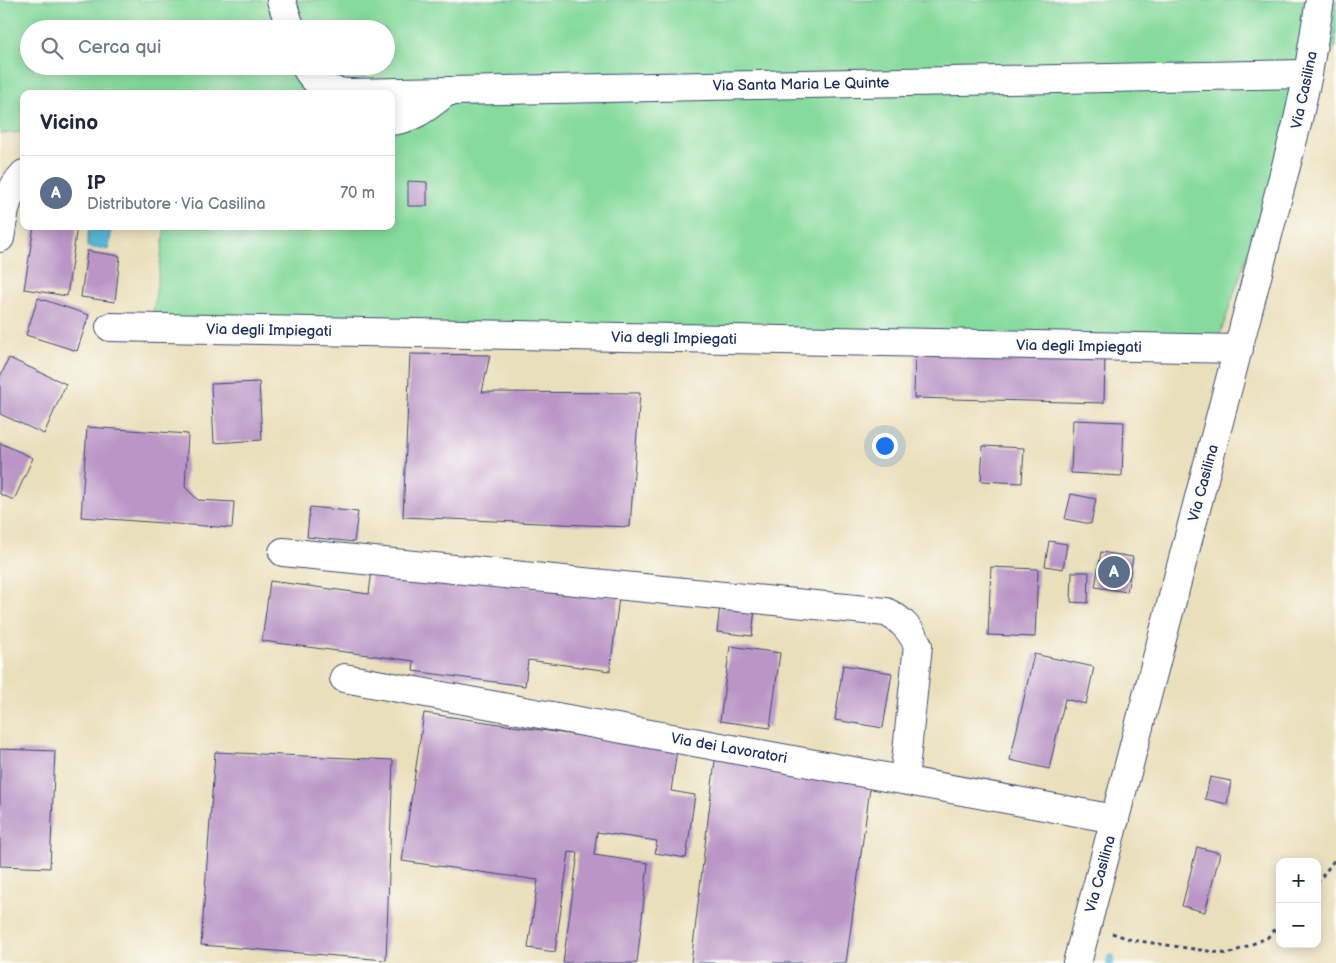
<!DOCTYPE html>
<html lang="it">
<meta charset="utf-8">
<style>
body{margin:0;font-family:"Balsamiq Sans",sans-serif;background:#f2f2f3;color:#1f2937}
.controls{position:absolute;right:15px;bottom:15px;display:grid;overflow:hidden;border-radius:10px;box-shadow:0 2px 12px #0003}
.controls button{width:45px;height:45px;display:grid;place-items:center;padding:0;border:0;border-bottom:1px solid #e0e1e3;background:#fff;color:#1f2937;font:25px sans-serif}
.you{position:absolute;left:884px;top:445px;width:18px;height:18px;margin:-12px;border:4px solid #fff;border-radius:50%;background:#1a73e8;box-shadow:0 0 0 8px #1a73e833}
.badge{display:grid;place-items:center;width:32px;height:32px;border-radius:50%;background:#d1495b;color:#fff;font-size:16px;font-weight:700}
.pin{position:absolute;translate:-50% -50%;border:2px solid #fff;box-shadow:0 1px 5px #0006}
.list{margin:0;padding:0;list-style:none}
h2{display:flex;justify-content:space-between;align-items:center;height:65px;margin:0;padding:0 20px;font-size:21px}
h2 small{font-size:16px;font-weight:400;color:#747a83}
.list li{display:grid;grid-template-columns:32px 1fr auto;gap:15px;align-items:center;box-sizing:border-box;height:75px;padding:0 20px;border-top:1px solid #e0e1e3}
.list b{display:block;font-size:19px;white-space:nowrap}
.list p{margin:0;font-size:16px;white-space:nowrap;color:#747a83}
.list em{font-size:16px;font-style:normal;color:#747a83}
.icon{flex:none;width:28px;height:28px;fill:none;stroke:currentColor;stroke-width:2;stroke-linecap:round;stroke-linejoin:round}
.map{position:relative;flex:none;width:1336px;height:963px;overflow:hidden}
.search{position:absolute;background:#fff;box-shadow:0 2px 12px #0003;left:20px;top:20px;width:375px;height:55px;display:flex;align-items:center;gap:12px;box-sizing:border-box;padding:0 18px;border-radius:28px;color:#747a83;font-size:19px}
.panel{position:absolute;background:#fff;box-shadow:0 2px 12px #0003;left:20px;top:90px;width:375px;height:140px;border-radius:10px}
.map>svg:first-child{display:block}
.green{fill:#85da9c;stroke:#50847d;fill-rule:evenodd}
.water{fill:#58b6d6;stroke:#3a729a}
.lines{fill:none;stroke-linecap:round;stroke-linejoin:round}
.stream{stroke:#58b6d6;stroke-width:8}
.building{fill:#ba95c6}
.minor-casing{stroke:#3a496c;stroke-width:30}
.major-casing{stroke:#3a496c;stroke-width:30}
.path{stroke:#3a496c;stroke-width:3;stroke-dasharray:4 4;stroke-linecap:butt}
.minor{stroke:#fff;stroke-width:28}
.major{stroke:#fff;stroke-width:28}
.labels{text-anchor:middle;stroke-width:4.5;stroke-linejoin:round;paint-order:stroke}
.street-label{font-size:15px;fill:#1b2f5e;stroke:#fdfcf7}
</style>
<div class="map">
<svg width="1336" height="963" viewBox="0 0 1336 963">
<rect width="100%" height="100%" fill="#fdfcf7"/>
<filter id="ink" filterUnits="userSpaceOnUse"><feTurbulence type="fractalNoise" baseFrequency=".02" numOctaves="2"/><feDisplacementMap in="SourceGraphic" scale="10" xChannelSelector="R" yChannelSelector="G"/><feConvolveMatrix kernelMatrix="1 2 1 2 8 2 1 2 1" color-interpolation-filters="sRGB"/></filter>
<filter id="wash" filterUnits="userSpaceOnUse"><feTurbulence type="fractalNoise" baseFrequency=".0096" numOctaves="4" result="noise"/><feDisplacementMap in="SourceGraphic" scale="20" xChannelSelector="R" yChannelSelector="G"/><feGaussianBlur stdDeviation="1.12" result="paint"/><feColorMatrix in="noise" values="0 0 0 0 0 0 0 0 0 0 0 0 0 0 0 0 0 1.4 0 .05"/><feComposite in="paint" operator="in"/></filter>
<g filter="url(#wash)">
<rect width="100%" height="100%" fill="#eadfbb"/>
<path class="green" d="M0,0h1336v47l-28,28 -91,269 -1066,-16 14,-102h226v-132h-367v38l-24,2zM29,29h357v37h-357z"/>
<path class="water" d="M89,226h23l-3,24 -22,-3z"/>
<g class="lines">
<path class="stream" d="M1110,963l1,-5"/>
</g>
<g id="blocks">
<path class="building" d="M408,181l19,1v24h-19z
M34,226h43l-10,70 -43,-7z
M87,251l33,5 -5,46 -34,-5z
M38,298l51,17 -12,36 -51,-16z
M915,350l190,5 -1,48 -190,-5z
M410,354l80,1 -8,37 158,1 -10,134 -227,-10z
M9,358l57,26 -22,50 -44,-20v-37z
M259,382l3,58 -48,3 -3,-59z
M1073,420l51,2 -2,54 -51,-3z
M87,427l101,7 -3,53 13,13 36,2 -2,26 -151,-11z
M0,443l33,15 -19,42 -14,-6z
M983,446l41,2 -2,35 -41,-2z
M1071,494l25,5 -5,25 -26,-5z
M310,507l48,5 -4,30 -47,-5z
M1049,541l18,3 -4,25 -18,-3z
M1101,552l32,5 -6,35 -32,-5z
M991,567l47,2 -3,68 -47,-2z
M372,570l247,27 -9,74 -82,-11 -3,26 -112,-15 1,-10 -152,-20 8,-60 99,13z
M1072,572h17l-1,31 -17,-1z
M720,605l35,3 -3,28 -35,-4z
M730,646l50,7 -10,75 -50,-7z
M1034,654l60,13 -8,37 -21,-5 -16,70 -39,-9z
M843,665l49,8 -9,55 -48,-8z
M424,713l253,37 -6,41 24,4 -9,63 -31,-5 2,-12 -60,-9 -3,23 54,8 -11,100h-74l15,-110 -9,-1 -14,100 -27,-4 10,-68 -136,-19z
M0,749l55,2 -5,117 -50,-2z
M215,752l178,8 -7,200 -185,-15z
M716,752l155,29 -25,182h-155z
M1210,777l21,4 -4,23 -22,-5z
M1197,847l23,6 -15,59 -23,-6z"/>
</g>
</g>
<g filter="url(#ink)">
<use href="#blocks" fill-opacity="0" stroke="#3a496c" stroke-width="1"/>
<g class="lines">
<g class="minor-casing">
<path id="minor" d="M281,0l10,29
M305,66c10,19 24,26 44,27l959,-19
M391,121c24,-2 38,-16 57,-30
M0,238c4,-24 6,-46 24,-64
M110,327l1129,22
M283,552l603,60c16,8 24,17 32,33l-14,135
M344,678l771,141"/>
</g>
<g class="major-casing">
<path id="major" d="M1077,963l220,-839 11,-50 12,-74"/>
</g>
<path class="path" d="M1317,883l19,-25
M1112,933l20,7 96,14 39,-16 13,-14"/>
<use href="#minor" class="minor"/>
<use href="#major" class="major"/>
</g>
</g>
<g class="labels">
<g class="street-label">
<text transform="translate(801 84) rotate(-1)" y="5">Via Santa Maria Le Quinte</text>
<text transform="translate(1304 90) rotate(-78)" y="5">Via Casilina</text>
<text transform="translate(269 330) rotate(1)" y="5">Via degli Impiegati</text>
<text transform="translate(674 338) rotate(1)" y="5">Via degli Impiegati</text>
<text transform="translate(1079 346) rotate(1)" y="5">Via degli Impiegati</text>
<text transform="translate(1203 483) rotate(-75)" y="5">Via Casilina</text>
<text transform="translate(729 748) rotate(10)" y="5">Via dei Lavoratori</text>
<text transform="translate(1100 874) rotate(-75)" y="5">Via Casilina</text>
</g>
</g>
</svg>
<div class="controls">
<button>+</button>
<button>−</button>
</div>
<div class="you"></div>
<div class="pin badge" style="left:1114px;top:572px;background:#5c6f8a">A</div>
<div class="search"><svg class="icon" aria-label="search" viewBox="0 0 24 24"><circle cx="10" cy="10" r="6"/><path d="M15 15l6 6"/></svg>Cerca qui</div>
<section class="panel">
<h2>Vicino<small></small></h2>
<ul class="list">
<li><span class="badge" style="background:#5c6f8a">A</span><div><b>IP</b><p>Distributore · Via Casilina</p></div><em>70 m</em></li>
</ul>
</section>
</div>
